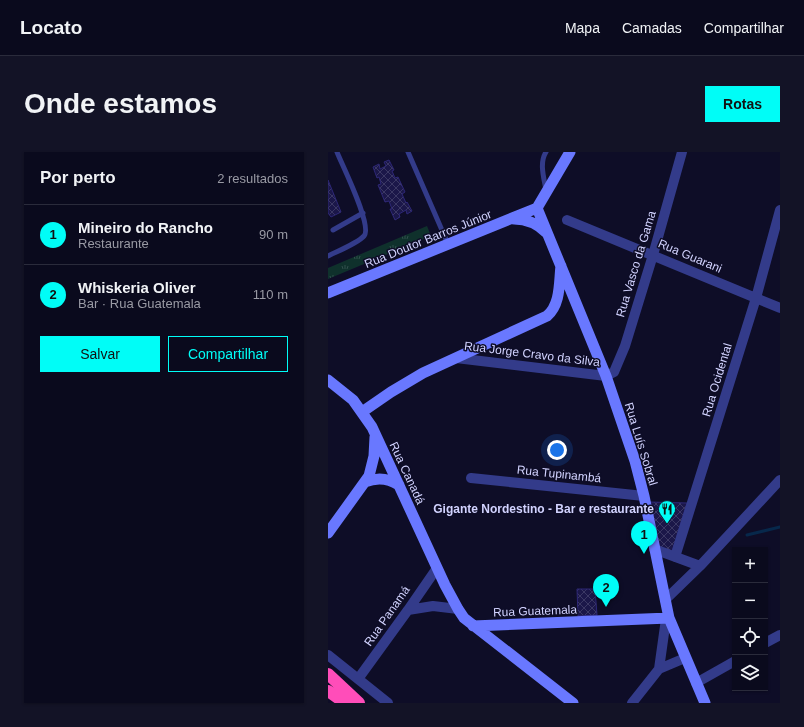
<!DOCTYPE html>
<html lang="pt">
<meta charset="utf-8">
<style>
body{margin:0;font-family:Arial,sans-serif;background:#131326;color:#f1f3f6}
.controls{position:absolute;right:12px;bottom:12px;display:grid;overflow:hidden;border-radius:0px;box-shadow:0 1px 3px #0004}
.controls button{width:36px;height:36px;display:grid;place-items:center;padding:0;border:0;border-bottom:1px solid #2a2b3b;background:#0a0a1d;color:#f1f3f6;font:20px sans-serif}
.you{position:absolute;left:229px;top:298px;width:14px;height:14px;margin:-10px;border:3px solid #fff;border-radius:50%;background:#1a73e8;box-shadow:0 0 0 6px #1a73e833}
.badge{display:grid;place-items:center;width:26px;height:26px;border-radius:50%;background:#00fdf7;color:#111;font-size:13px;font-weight:700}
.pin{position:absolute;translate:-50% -33px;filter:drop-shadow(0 1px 2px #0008)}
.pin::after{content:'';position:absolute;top:21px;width:14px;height:12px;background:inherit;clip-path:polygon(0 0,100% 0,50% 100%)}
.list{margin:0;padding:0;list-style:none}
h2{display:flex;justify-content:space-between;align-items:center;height:52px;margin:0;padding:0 16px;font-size:17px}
h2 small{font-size:13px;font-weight:400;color:#999aa4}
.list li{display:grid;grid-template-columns:26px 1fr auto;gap:12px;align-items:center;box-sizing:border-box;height:60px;padding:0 16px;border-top:1px solid #2a2b3b}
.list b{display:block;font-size:15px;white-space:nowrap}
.list p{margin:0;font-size:13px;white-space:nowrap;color:#999aa4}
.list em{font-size:13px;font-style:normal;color:#999aa4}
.actions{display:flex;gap:8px;padding:12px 16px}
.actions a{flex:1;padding:9px 0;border:1px solid #00fdf7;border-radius:0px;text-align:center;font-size:14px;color:#00fdf7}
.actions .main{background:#00fdf7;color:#111}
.icon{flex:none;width:22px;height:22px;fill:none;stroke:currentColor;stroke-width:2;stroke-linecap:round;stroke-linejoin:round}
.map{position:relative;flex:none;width:452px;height:551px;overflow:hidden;border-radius:0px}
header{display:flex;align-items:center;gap:24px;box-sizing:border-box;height:56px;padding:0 20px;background:#0a0a1d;border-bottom:1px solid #2a2b3b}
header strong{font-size:19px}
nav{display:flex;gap:22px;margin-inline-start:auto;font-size:14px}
.intro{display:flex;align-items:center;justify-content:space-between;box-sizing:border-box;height:96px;padding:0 24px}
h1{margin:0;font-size:28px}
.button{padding:10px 18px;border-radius:0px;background:#00fdf7;color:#111;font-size:14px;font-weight:700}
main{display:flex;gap:24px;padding:0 24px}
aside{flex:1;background:#0a0a1d;border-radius:0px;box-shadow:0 1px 3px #0004}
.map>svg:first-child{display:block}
.grass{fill:url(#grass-tufts)}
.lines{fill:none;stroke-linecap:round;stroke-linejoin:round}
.stream{stroke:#07284b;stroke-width:3}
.building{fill:url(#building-cross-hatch);stroke:#2d2777}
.service{stroke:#333b8a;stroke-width:5}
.minor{stroke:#333b8a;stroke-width:10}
.secondary{stroke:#6978ff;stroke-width:11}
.motorway{stroke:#ff4db9;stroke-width:12}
.labels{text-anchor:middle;stroke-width:3;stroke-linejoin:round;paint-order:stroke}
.street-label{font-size:12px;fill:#d2d3ff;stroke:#0e0d27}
.poi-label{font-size:12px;font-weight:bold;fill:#d2d3ff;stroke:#0e0d27;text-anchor:end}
</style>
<header>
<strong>Locato</strong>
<nav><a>Mapa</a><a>Camadas</a><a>Compartilhar</a></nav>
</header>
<div class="intro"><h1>Onde estamos</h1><a class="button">Rotas</a></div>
<main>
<aside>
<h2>Por perto<small>2 resultados</small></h2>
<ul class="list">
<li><span class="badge">1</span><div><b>Mineiro do Rancho</b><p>Restaurante</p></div><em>90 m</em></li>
<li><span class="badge">2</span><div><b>Whiskeria Oliver</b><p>Bar · Rua Guatemala</p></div><em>110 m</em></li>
</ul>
<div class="actions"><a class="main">Salvar</a><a>Compartilhar</a></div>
</aside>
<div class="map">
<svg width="452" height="551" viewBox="0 0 452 551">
<defs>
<pattern id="grass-tufts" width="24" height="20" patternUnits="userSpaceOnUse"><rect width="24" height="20" fill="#0f312c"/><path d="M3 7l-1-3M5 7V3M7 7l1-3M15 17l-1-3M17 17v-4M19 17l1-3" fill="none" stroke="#314e4c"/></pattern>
<pattern id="building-cross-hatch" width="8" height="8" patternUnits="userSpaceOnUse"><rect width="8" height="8" fill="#1b1749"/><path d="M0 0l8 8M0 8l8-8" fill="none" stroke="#3b3864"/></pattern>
</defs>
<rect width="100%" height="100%" fill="#0e0d27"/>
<path class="grass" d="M99,74l4,10 -103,43v-11z"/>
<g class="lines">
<path class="stream" d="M419,383l33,-8"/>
</g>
<path class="building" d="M61,8l5,10 -2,1 3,7 3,-1 7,15 -3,2 4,9 1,-1 5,9 -5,3 -1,-4 -7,4 1,3 -5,3 -5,-11h2l-3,-8 -4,1 -7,-17 3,-1 -2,-7 -2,1 -4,-11 6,-3 1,5 6,-3 -2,-4z
M0,28l13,32 -10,5 -3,-4z
M321,350l38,1 -15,49 -15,-6z
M249,437h18l2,26 -19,1z"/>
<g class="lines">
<path class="service" d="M80,0l40,92
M218,0c-7,11 -2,26 0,38
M5,78l30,-17
M0,104c8,-4 30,-13 36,-20 9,-10 -22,-71 -27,-84"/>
<path class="minor" d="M239,68l213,88
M128,206l150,18 8,-4 11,-26 28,-91 29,-103
M143,326l173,18
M326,397l46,17
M347,405l81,-259 24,-88
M337,448l35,-34 80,-86
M80,458l25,-4 25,3
M437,491l15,-8
M0,503l60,48
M331,517l7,-50
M30,527l50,-69 29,-42
M368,531l39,-22
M304,551l27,-34 26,-11"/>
<path class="secondary" d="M209,56l69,168 29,85 9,35 25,122 36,85
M209,56l33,-56
M186,67c13,0 24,5 33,14
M0,141l209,-85
M0,228l25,20 19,27 73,158 13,24 6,9 109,85
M34,260l29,-20 32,-19 124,-57c14,-12 12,-34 14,-50
M37,330c12,-5 23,-4 34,3
M0,381l41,-57 5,-20 1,-19
M145,474l196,-8"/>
<path class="motorway" d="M0,522l31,29
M0,539l17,12"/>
</g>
<defs>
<g id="restaurant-pin" transform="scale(0.9)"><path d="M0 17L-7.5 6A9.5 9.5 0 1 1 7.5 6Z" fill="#00fdf7" stroke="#0e0d27"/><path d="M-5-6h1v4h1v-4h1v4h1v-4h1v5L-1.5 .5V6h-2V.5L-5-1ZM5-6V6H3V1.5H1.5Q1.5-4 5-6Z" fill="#111"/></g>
</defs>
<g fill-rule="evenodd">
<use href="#restaurant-pin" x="339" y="357"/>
</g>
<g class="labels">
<g class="street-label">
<text transform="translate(100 87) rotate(-22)" y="4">Rua Doutor Barros Júnior</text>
<text transform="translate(362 104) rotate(23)" y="4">Rua Guarani</text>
<text transform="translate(308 112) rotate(-73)" y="4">Rua Vasco da Gama</text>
<text transform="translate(204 202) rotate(7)" y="4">Rua Jorge Cravo da Silva</text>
<text transform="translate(389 228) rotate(-73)" y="4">Rua Ocidental</text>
<text transform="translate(313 292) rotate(73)" y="4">Rua Luís Sobral</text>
<text transform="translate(79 321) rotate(65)" y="4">Rua Canadá</text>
<text transform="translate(231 322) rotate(6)" y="4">Rua Tupinambá</text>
<text transform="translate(207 459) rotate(-2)" y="4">Rua Guatemala</text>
<text transform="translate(59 464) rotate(-55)" y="4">Rua Panamá</text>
</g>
<g class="poi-label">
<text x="326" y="361">Gigante Nordestino - Bar e restaurante</text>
</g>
</g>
</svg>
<div class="controls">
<button>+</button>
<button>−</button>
<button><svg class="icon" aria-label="locate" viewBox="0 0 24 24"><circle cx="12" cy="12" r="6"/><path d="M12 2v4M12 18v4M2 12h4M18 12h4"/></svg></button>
<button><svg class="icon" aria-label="layers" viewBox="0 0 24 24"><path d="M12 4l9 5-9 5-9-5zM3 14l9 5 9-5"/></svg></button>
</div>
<div class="you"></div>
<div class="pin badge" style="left:316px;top:402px">1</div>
<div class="pin badge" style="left:278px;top:455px">2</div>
</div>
</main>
